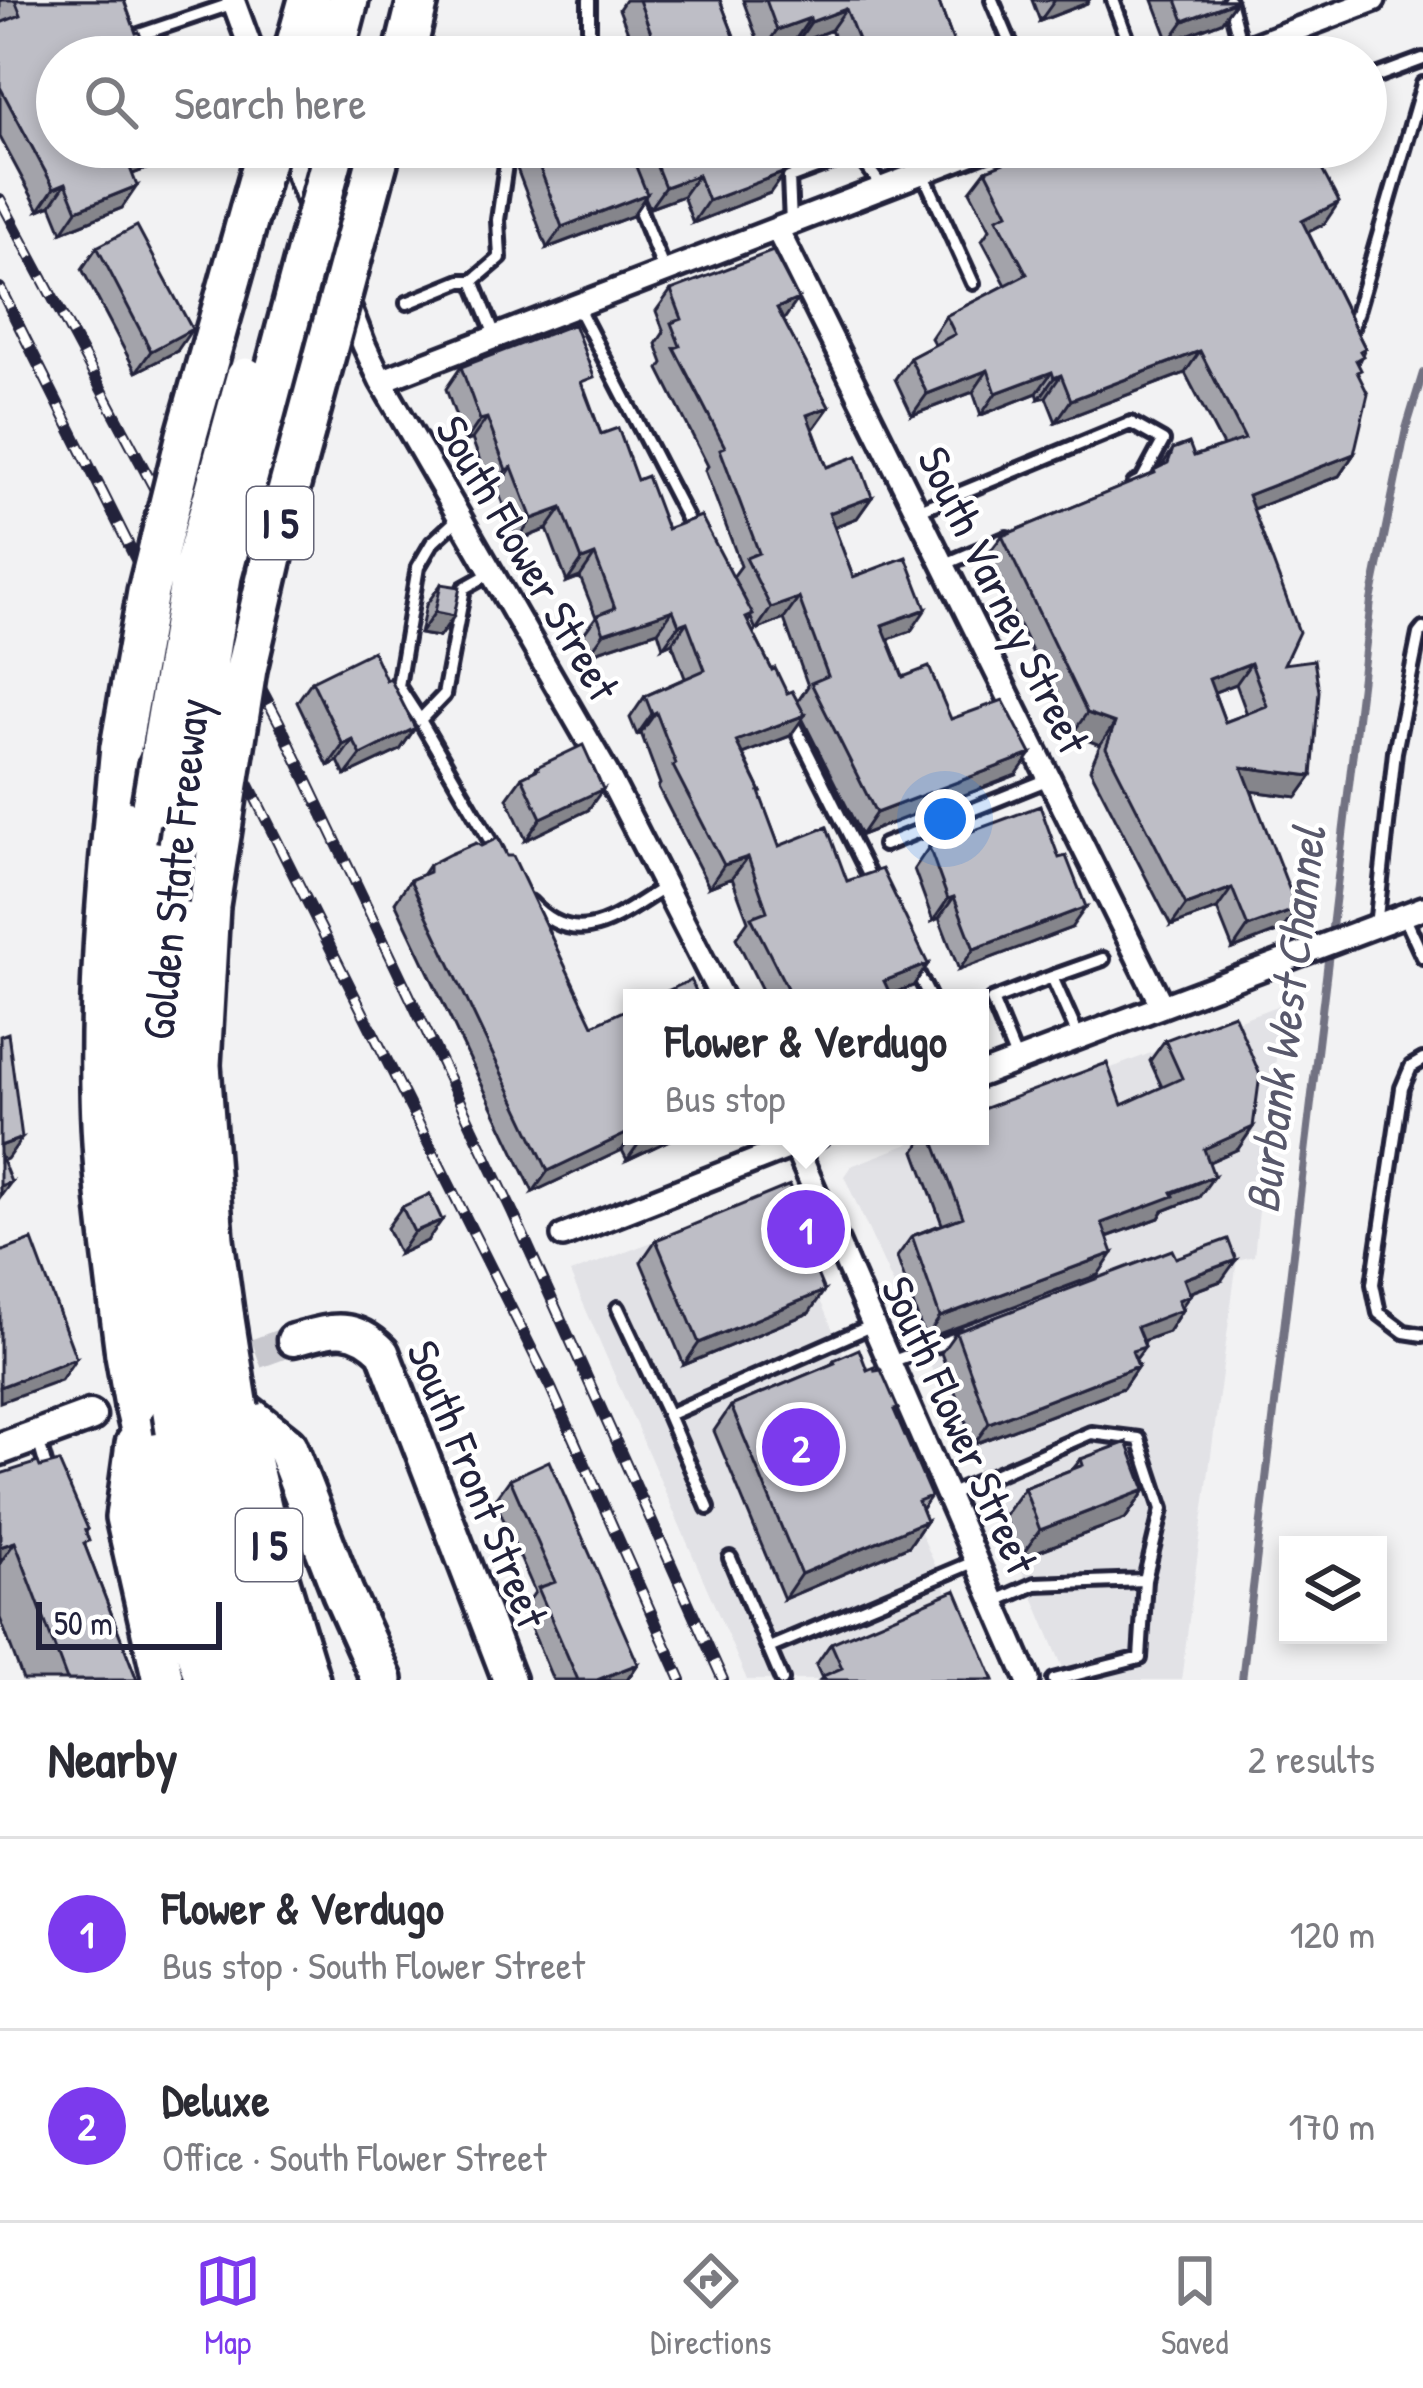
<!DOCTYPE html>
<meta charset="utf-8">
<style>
body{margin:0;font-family:"Patrick Hand",sans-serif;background:#f2f2f3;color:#2b2b33}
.controls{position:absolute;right:36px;bottom:36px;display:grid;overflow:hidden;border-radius:0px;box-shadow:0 6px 18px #0003}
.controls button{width:108px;height:108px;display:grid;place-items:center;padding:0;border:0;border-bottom:3px solid #e1e1e2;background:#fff;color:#2b2b33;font:60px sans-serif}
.scale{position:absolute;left:36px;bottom:30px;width:186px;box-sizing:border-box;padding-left:12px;border:6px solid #22223b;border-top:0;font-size:33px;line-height:42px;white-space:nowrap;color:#22223b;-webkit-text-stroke:9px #fff;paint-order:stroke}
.you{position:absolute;left:945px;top:819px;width:42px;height:42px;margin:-30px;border:9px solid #fff;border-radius:50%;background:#1a73e8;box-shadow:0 0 0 18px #1a73e833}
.badge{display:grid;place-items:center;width:78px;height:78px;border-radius:50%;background:#7c3aed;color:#fff;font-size:39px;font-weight:700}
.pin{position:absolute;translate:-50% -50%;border:6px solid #fff;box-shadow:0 3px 12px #0006}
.popup{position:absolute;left:623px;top:989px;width:366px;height:156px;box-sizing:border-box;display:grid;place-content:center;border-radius:0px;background:#fff;filter:drop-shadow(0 3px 9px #0005);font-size:39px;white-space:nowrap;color:#7c7c81}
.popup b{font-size:45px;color:#2b2b33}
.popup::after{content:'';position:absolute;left:50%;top:100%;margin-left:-24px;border:24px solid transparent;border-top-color:#fff}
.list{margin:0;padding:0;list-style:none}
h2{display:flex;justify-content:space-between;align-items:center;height:156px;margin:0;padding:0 48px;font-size:51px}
h2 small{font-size:39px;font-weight:400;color:#7c7c81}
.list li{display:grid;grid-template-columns:78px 1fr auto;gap:36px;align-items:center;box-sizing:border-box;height:192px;padding:0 48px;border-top:3px solid #e1e1e2}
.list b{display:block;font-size:45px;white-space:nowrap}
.list p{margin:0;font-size:39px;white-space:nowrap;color:#7c7c81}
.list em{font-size:39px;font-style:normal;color:#7c7c81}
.icon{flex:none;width:66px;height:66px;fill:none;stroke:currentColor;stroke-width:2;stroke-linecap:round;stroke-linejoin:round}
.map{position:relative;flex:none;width:1423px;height:1680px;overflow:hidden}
.search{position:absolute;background:#fff;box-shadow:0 6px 18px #0003;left:36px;right:36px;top:36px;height:132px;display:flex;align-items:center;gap:30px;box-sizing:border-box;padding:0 42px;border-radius:66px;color:#7c7c81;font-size:45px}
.sheet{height:540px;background:#fff}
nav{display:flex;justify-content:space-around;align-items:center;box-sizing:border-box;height:168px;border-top:3px solid #e1e1e2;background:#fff;font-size:33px;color:#7c7c81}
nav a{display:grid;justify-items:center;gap:6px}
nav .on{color:#7c3aed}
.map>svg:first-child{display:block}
.built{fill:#e2e2e6}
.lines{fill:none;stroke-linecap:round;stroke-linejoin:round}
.stream{stroke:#727282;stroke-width:8}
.secondary-tunnel{stroke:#c8c8ce;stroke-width:30;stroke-dasharray:30 15;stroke-linecap:butt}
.service-casing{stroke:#22223b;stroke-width:20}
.minor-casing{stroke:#22223b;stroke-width:30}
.secondary-casing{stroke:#22223b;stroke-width:39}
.motorway-casing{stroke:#22223b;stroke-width:48}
.service{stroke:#fff;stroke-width:10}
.minor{stroke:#fff;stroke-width:21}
.secondary{stroke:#fff;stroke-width:30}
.motorway{stroke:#fff;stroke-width:39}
.rail-casing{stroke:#22223b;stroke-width:12}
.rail{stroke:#fff;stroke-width:8;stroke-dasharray:22;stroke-linecap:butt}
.motorway-bridge-casing{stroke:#22223b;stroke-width:48;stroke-linecap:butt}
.motorway-bridge{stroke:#fff;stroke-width:39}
.wall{fill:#a3a3aa;stroke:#22223b;stroke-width:3;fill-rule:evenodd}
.shaded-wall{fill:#85858b;stroke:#22223b;stroke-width:3}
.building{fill:#bebec6;stroke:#22223b;stroke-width:3;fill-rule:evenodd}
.labels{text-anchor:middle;stroke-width:9;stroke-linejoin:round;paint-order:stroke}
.shield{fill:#fff;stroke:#646476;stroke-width:3}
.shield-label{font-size:42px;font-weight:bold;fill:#22223b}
.street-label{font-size:45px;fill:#22223b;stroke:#fff}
.water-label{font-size:48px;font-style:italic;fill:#58586b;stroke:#fff}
</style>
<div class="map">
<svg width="1423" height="1680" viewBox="0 0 1423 1680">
<rect width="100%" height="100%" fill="#f2f2f3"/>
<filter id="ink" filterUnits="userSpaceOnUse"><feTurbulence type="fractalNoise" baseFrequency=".00833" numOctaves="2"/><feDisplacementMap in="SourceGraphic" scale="24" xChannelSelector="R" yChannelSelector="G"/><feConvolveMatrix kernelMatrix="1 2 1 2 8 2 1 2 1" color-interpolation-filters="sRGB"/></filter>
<g filter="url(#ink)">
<path class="built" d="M1282,1004l-28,252 -17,4 -56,420h-113l-63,-150 -161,-354 7,-10 78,-30h51v-19z
M766,1199h10l209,481h-238l-177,-407z"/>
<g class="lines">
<path class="stream" d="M1242,1680l129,-1079 35,-172 17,-56"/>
<path class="secondary-tunnel" d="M214,1369l79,-29"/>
<g class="service-casing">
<path id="service" d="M589,0v57
M992,0l24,57
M1113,0l21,57
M1229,0l13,50
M133,37l101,-34
M1366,80l57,-21
M923,173l50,110
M635,198l30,75
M791,223l-2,-45 68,-25 26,35
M473,281l27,-23 -2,-38 9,-63
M407,303l54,-22h12l22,54
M577,306l117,226
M1352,328l71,-244
M917,511l214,-88 32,18 -21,39 -8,4
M459,518l-27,25 -14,24 -20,119 22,34 24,-25 20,-107 27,-15
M943,565l64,-27
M791,719l83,166
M420,720l77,132
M884,845l165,-66
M530,902c48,52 87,14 135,-15
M1404,916l19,41
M1376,926l19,-174 24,-118 4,-5
M914,966l16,32
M1052,977l51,-18
M1423,1060l-12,7 -9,21 -29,196 6,29 25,19 19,3
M1017,1061l-25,-61 60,-23 27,61
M618,1308l50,107 205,-90
M890,1362l70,-25
M668,1415l40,93
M38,1439l11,39
M948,1495l143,-62 48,6 23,70 -17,71 -5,78 -86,22
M730,1558l52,122
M994,1602l41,-18 110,-4
M769,1648l207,-87"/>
</g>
<g class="minor-casing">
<path id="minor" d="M233,0l21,57
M1223,57l151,-57
M287,147l77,198 17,36 226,392 115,225
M777,229l385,777
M381,381l608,-234
M980,1075l443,-167
M791,1136l237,544
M563,1236l255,-100"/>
</g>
<g class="secondary-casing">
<path id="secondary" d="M293,1340c37,-10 59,-19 90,12l126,328
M0,1449l90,-33"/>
</g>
<g class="motorway-casing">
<path id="motorway" d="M293,57l16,-57
M333,57l15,-57
M404,57l14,-57
M121,747c-11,113 -22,226 -20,341 1,89 14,178 25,266
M152,806c-22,177 -19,360 10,536
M179,846c-8,86 -12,174 -8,260 2,75 13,149 22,223
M209,906l-9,159 13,174 11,80
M135,1405l55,225 15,50
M238,1408l48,38 57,147 39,87
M238,1408l39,167 32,105
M211,1418l26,129 41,133
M176,1431l24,103 44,146
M136,1444l-10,73 37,163"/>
</g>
<use href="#service" class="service"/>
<use href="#minor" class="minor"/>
<use href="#secondary" class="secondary"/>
<use href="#motorway" class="motorway"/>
<g class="rail-casing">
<path id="rail" d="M0,199l279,523 234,491 210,467
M0,288l551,1100 130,292"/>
</g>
<use href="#rail" class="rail"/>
<g class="motorway-bridge-casing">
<path id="motorway-bridge" d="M121,747l27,-155 39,-157 81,-288
M152,806l38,-223 56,-205
M179,846l42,-270 114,-429
M209,906l37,-237 35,-151 100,-371
M224,1319l14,89
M193,1329l18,89
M162,1342l14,89
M126,1354l9,51"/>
</g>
<use href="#motorway-bridge" class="motorway-bridge"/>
</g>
<path class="wall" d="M0,0h124l-67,147h110l-13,19 -22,8 -10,34 -60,24 -11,-27 -12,5 -39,-73z
M625,0h95l22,57 -108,-9 -15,-39z
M743,0h195l21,57 -118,-1 -10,-26 -35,14 -1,-4 -33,12z
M1032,0h57l-2,3 -47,18z
M1153,0h83v1l-15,21 -52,20z
M511,147h319l-14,7 -34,9 -12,30 -77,30 -10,-27 -33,12 -5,-11 -13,19 -85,32 -31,-82v-12z
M1047,150l277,74 -16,8 57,116 -7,16 -4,90 -15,22 -86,33 31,155 28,112 -15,21 -45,-6 30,139 -49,19 -16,-40 -46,17 -81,-157 10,-24 -28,-11 -86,-177 16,-21 149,-61 3,-5 7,-3 12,-18 21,7 29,-10 -38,-73 -129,49 -10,-25 -7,2 -2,-6 -56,22 -8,-23 -61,23 -17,-36 15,-21 25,-13 -4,-7 15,-22 60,-31 -24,-45 8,-11 -20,-38 16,-21zM1236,684l11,30 -22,8 -11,-30z
M97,247l80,104 -41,21 -54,-103z
M671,290l127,9 -15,21 46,87 -16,22 14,38 45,30 -15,21 -23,9 19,50 58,54 -23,8 15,38 113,98 -155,60 -59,-117 -12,18 -47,18 18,38 -2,2 20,52 68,35 81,83 -15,22 -23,8 2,4h-126l-30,-60 12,-17 -16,-43 -23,9 -51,-100 2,-3 -19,-51 -4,2 -7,-17 15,-22 40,-18 -13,-35 -9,4 -5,-16 -69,23 -7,-18 14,-19 -16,-40 -13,5 -20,-53 -30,12 -20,-52 -6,2 -19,-52 -7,3 -19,-53 15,-22 124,23 16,44 36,46 30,49 66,48 8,-11 -36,-96 3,-4 -49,-97 4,-6 -7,-19 8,-12 -8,-21zM751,618l5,12 28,-11 24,67 -10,15 -11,-8 -15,-23 -24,-48z
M441,584l13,32 -15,21 -19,-3 6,-29z
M386,680l29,48 -15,22 -55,26 -7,-15 -10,5 -31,-64 15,-21z
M537,767l51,43 -62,30 -19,-42 15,-21 12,-6z
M929,847l142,81 -112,42 -20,-52 -6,3 -19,-52z
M429,865l164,160 39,-18v129h46l-51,24 -5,-10 -89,42 -138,-290 15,-22 12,-5z
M1165,1040l88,87 -15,22 -29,13 -10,35 -36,14 -4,7 -52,19 -9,38 -173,64 -28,-82 15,-21 30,-12 -27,-73 10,-15h55l142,-31 40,-18 -12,-26z
M402,1207l25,34 -28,13 -12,-26z
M656,1240l160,7 -7,9v57l-125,52 -43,-103z
M1176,1258l45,23 -32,12 -8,14 1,3 -14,22 -26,9 3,6 -9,12 2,7 -15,22 -149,56 -33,-91 15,-21z
M834,1360l33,10 31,39 -3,3 36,84 -10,14 5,11 -17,25 -125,53 -70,-168 17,-25 99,-41z
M1081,1459l64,31 -20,29 -105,39 -16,-42 20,-28 49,-19z
M40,1467l48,62 -2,3 -1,14 52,134h-114l-23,-62v-144z
M510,1479l128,185 -11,16h-74l-30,-71 12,-17 -40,-92z
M831,1643l163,37h-174l2,-2 -6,-13z"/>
<path class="shaded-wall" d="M1055,0h34l-2,3 -47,18z
M1236,1l-15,21 -52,20 15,-21z
M846,9l-15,21 -35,14 15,-22z
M810,18l-15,22 -33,12 15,-22z
M161,147h6l-13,19 -42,16 15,-22z
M790,147h40l-14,7 -37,9z
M785,172l-15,21 -77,30 15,-22z
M698,175l-15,21 -33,12 15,-21z
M66,183l-15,22 -12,5 15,-22z
M137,186l-15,22 -60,24 15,-22z
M647,194l-15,22 -85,32 15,-21z
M1339,202l-15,22 -37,19 15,-22z
M798,299l-15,22 -6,-13z
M192,329l-15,22 -41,21 15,-21z
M1200,351l-15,22 -129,49 15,-22z
M988,370l-15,22 -61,23 15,-21z
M1052,372l-15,21 -56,22 15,-22z
M1061,375l-15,22 -7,2 15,-21z
M829,407l-15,21 -22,8 15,-21z
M487,418l-15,21 -7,3 15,-22z
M1354,454l-15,22 -107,41 16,-22z
M512,467l-15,22 -6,2 15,-21z
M872,497l-15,21 -43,16 15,-21z
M562,508l-15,21 -30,12 15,-22z
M595,555l-15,22 -13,5 15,-22z
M799,598l-15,21 -28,11 15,-22z
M926,609l-15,22 -44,16 15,-22z
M673,610l-15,21 -69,23 15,-21z
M435,612l19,4 -15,21 -19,-3z
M687,622l-15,21 -9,4 16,-22z
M1251,663l-15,21 -42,16 15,-21z
M656,712l-15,21 -4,2 15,-21z
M1087,713l28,10 -15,22 -28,-11z
M805,715l-15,21 -69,26 15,-21z
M415,728l-15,22 -55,26 16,-21z
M353,740l-15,21 -10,5 15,-21z
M1031,754l-15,21 -155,60 15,-22z
M1242,767l70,9 -15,21 -70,-9z
M603,789l-15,21 -62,30 15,-22z
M748,857l-16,21 -23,9 15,-22z
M1232,888l-15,21 -46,17 15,-21z
M954,897l-15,21 -6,3 15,-22z
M1086,907l-15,21 -112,42 15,-21z
M1297,909l-15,21 -49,19 15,-22z
M928,964l-15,22 -33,12 4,-17z
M1253,1127l-15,22 -49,22 15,-22z
M632,1131v4l-10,15 -89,42 15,-21z
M647,1136h31l-51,24 15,-21z
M22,1138l-15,21 -7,3v-16z
M1214,1176l-15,21 -36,14 -4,7 -72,26 15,-21z
M11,1182l-11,15v-11z
M442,1220l-15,21 -28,13 15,-22z
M1113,1253l-15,22 -173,64 15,-22z
M1236,1260l-15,21 -52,19 15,-21z
M824,1291l-15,22 -125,52 15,-22z
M1190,1295l-12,17 4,-2 -14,22 -46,16 15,-21 41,-27z
M76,1358l-15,22 -61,22v-15z
M1138,1366l-15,22 -149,56 15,-21z
M1145,1490l-20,29 -105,39 20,-28z
M926,1521l-17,25 -125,53 17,-25z
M15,1542l-15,21v-16z
M638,1664l-11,16h-30z"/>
<path class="building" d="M15,0h109l12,33 3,-1 9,25h-91v90h104l-34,13 10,26 -60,24 -11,-27 -12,5 -54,-101v-64l21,-8z
M639,0h81l22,57h-132l44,-16z
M766,0h172l21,57h-122l25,-7 -16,-41 -35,13 -1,-4 -33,12z
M1176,0h60v1l-52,20z
M591,44l5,13h-37z
M532,147h96l19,47 -85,33z
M649,147h127l9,25 -77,29 -10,-26 -33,12z
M1044,147l3,3 8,-3h255l29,55 -37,19 63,127 -5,3 3,5 -7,4 5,10 -4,2 11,22 -14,60 -106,41 51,137 -15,32 30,-4 5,31 -7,85 -70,-9 55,142 -49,18 -16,-39 -46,17 -80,-157 9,-25 -28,-10 -85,-177 153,-63 -1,-3 14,-7 5,-14 16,-6 5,13 51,-17 -45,-88 -129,49 -10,-25 -7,3 -2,-6 -56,21 -8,-23 -61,24 -17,-36 45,-24 -9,-18 81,-42 -30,-56 11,-5 -22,-43zM1251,663l16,43 -42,16 -16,-43z
M137,226l55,103 -41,22 -54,-104z
M773,251l25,48 -21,9 52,99 -22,8 20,52 30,-11 15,41 -43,16 24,64 53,-20 20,52 -44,16 21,52 26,-10 22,52 52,-19 28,54 -155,59 -65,-130 17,-7 -29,-78 -28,10 -25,-50 13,-5 -39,-104 5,-2 -51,-99 6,-2 -9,-23 11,-4 -11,-29z
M574,324l20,53 -13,5 20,52 17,-6 19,52 10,-4 20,53 34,-13 52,99 -7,3 26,52 3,-2 12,25 5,-2 13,24 -69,26 25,51h-2l20,54 48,-19 20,54 35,-12 46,95 -44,17 8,17h-100l-41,-81 16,-6 -19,-54 -24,8 -51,-99 3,-2 -20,-52 -4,2 -7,-18 60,-26 -18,-48 -8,3 -6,-15 -69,23 -7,-18 18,-7 -20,-53 -13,5 -20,-52 -30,11 -20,-52 -6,3 -19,-52 -7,2 -19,-53z
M441,584l19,3 -6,29 -19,-4z
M373,651l13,29 4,-2 25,50 -54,27 -8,-15 -10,5 -31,-64z
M583,745l20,44 -62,29 -19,-41 16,-8 -1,-2z
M1040,806l19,52 7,-2 20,51 -112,42 -20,-52 -6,2 -19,-52z
M498,838l9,18h6l80,169 39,-18v124l-84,40 -138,-291 19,-8v-7l21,-11 26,-11 5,3z
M691,980l8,18h-47z
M1234,1014l26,61 -7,52 -49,22 10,27 -42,16 2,4 -72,27 11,30 -173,64 -28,-81 51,-19 -31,-81h48v-26l127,-47 15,42 60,-27 -17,-38z
M8,1033l14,105 -22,8v-110z
M0,1154l11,28 -11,4z
M790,1185l26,62 -9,3 17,41 -125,52 -43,-103z
M430,1194l12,26 -28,12 -12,-25z
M1228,1239l8,21 -52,19 6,16 -12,5 4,10 -45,17 8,20 -13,4 6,15 -149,57 -33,-91 216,-82 4,8z
M32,1240l44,118 -76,29v-135z
M859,1349l8,21 7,-3 1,4 6,-1 17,39 -4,1 37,86 -13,5 8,20 -125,53 -70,-168 104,-43 -1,-3z
M1127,1442l18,48 -105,40 -16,-42 59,-23 -2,-6z
M549,1461l89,203 -41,16h-19l-40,-92 17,-6 -45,-103z
M38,1462l2,5 19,-5 29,67 -3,1 4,11 -5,2 53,137h-70l-52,-138 -15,5v-73z
M956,1590l38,90h-169l-2,-4 19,-8 -11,-25z"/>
</g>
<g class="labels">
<g class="shield">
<rect x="247" y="487" width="66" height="72" rx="9"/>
<rect x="236" y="1509" width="66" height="72" rx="9"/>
</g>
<g class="shield-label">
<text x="280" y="538">I 5</text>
<text x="269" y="1560">I 5</text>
</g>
<g class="street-label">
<text transform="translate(528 558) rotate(60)" y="16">South Flower Street</text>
<text transform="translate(1004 600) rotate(64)" y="16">South Varney Street</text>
<text transform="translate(175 869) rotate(-84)" y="16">Golden State Freeway</text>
<text transform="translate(960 1425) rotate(66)" y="16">South Flower Street</text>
<text transform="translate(478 1484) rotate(68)" y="16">South Front Street</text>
</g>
<g class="water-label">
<text transform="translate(1285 1020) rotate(-83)" y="17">Burbank West Channel</text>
</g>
</g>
</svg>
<div class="controls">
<button><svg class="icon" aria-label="layers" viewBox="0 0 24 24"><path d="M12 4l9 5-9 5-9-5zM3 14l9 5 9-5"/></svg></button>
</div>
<div class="scale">50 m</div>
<div class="you"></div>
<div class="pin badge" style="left:806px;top:1229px">1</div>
<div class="popup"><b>Flower &amp; Verdugo</b>Bus stop</div>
<div class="pin badge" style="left:801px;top:1447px">2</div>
<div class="search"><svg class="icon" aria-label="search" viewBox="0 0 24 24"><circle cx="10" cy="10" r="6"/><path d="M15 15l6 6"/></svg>Search here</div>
</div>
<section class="sheet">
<h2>Nearby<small>2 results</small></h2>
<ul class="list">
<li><span class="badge">1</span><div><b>Flower &amp; Verdugo</b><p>Bus stop · South Flower Street</p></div><em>120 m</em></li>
<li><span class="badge">2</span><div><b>Deluxe</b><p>Office · South Flower Street</p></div><em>170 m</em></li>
</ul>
</section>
<nav>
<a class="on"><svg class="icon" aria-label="map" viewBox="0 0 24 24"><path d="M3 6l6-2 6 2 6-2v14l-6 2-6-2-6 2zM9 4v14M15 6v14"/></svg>Map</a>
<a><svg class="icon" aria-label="directions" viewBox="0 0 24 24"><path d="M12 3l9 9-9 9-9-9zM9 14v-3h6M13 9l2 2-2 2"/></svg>Directions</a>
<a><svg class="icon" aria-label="saved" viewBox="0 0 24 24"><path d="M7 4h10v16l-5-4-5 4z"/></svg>Saved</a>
</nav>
